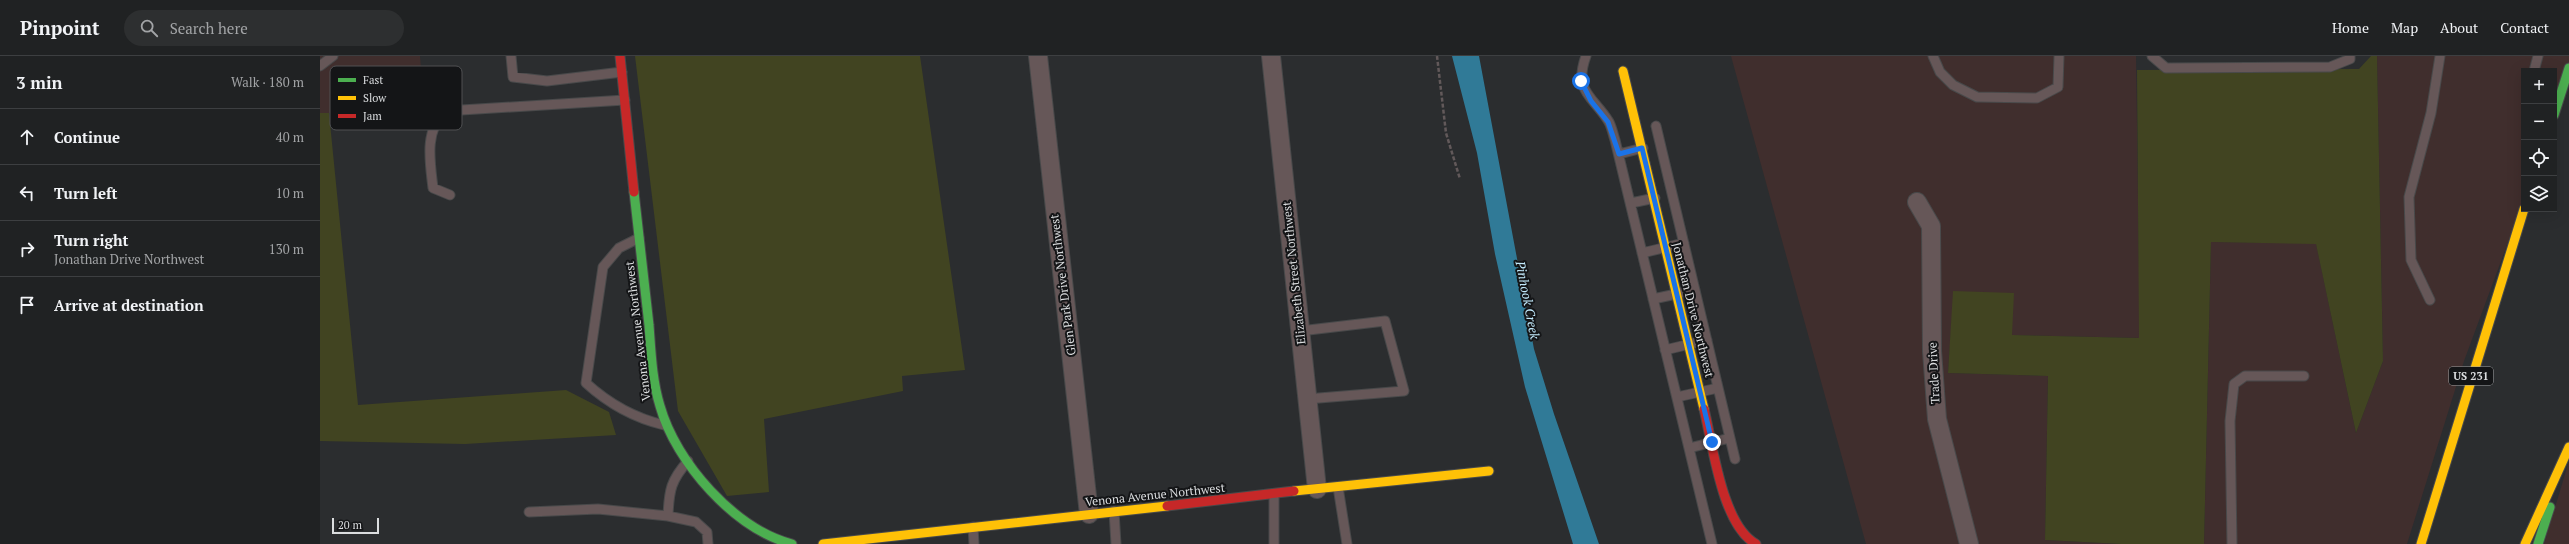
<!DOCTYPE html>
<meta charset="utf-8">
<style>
body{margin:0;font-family:"PT Serif",serif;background:#2d2f30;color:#f1f3f6}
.controls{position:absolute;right:12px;top:12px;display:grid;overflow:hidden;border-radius:0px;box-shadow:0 4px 16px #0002}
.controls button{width:36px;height:36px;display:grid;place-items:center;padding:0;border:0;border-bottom:1px solid #3d3f41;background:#202223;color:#f1f3f6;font:20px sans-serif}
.scale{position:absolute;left:12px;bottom:10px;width:47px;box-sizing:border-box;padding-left:4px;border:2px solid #dbdddf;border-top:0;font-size:11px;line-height:14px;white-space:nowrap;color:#dbdddf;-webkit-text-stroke:3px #141517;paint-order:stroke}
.stop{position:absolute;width:12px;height:12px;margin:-9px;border:3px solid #1a73e8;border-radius:50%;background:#fff}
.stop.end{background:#1a73e8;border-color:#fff;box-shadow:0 1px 4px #0008}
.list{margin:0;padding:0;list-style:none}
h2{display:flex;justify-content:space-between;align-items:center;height:52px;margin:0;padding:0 16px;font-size:17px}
h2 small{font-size:13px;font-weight:400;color:#a2a4a6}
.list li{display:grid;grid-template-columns:26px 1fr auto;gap:12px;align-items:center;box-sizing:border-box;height:56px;padding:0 16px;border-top:1px solid #3d3f41}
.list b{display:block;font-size:15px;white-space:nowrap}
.list p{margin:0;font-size:13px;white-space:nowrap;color:#a2a4a6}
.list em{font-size:13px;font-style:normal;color:#a2a4a6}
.icon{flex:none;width:22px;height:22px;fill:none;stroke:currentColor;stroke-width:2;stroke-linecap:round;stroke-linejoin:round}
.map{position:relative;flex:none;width:2249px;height:488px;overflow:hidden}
header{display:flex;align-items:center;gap:24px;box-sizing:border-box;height:56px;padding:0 20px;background:#202223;border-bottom:1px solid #3d3f41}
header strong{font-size:19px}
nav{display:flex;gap:22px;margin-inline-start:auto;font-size:14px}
.search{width:280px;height:36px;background:#2d2f30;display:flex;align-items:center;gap:10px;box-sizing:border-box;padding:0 14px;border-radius:22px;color:#a2a4a6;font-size:15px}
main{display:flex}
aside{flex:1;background:#202223}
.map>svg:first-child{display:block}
.commercial{fill:#402e2d}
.green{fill:#414421}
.water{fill:#307a97}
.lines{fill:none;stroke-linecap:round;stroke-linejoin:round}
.lane-casing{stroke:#48494a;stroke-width:11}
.street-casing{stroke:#48494a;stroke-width:20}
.fast-casing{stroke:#48494a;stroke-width:11}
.slow-casing{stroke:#48494a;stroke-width:11}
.jam-casing{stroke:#48494a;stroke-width:11}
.path{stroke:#62595a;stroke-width:2.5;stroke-dasharray:4 2;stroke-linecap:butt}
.lane{stroke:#665758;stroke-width:9}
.street{stroke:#665758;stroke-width:18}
.fast{stroke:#4caf50;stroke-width:9}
.slow{stroke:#ffc107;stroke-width:9}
.jam{stroke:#c62828;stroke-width:9}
.route{stroke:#1a73e8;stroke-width:5}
.labels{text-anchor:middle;stroke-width:4;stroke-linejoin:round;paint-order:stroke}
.shield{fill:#141517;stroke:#9fa1a3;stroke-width:1}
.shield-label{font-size:11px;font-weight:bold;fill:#dbdddf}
.street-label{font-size:12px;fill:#dbdddf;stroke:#141517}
.water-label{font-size:13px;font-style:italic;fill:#c2eafc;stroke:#141517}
.key{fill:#141517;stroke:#505153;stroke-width:1}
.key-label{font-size:11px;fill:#dbdddf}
</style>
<header>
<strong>Pinpoint</strong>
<div class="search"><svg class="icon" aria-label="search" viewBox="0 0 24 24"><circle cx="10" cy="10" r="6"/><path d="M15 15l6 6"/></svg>Search here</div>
<nav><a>Home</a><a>Map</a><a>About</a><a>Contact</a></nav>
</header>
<main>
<aside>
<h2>3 min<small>Walk · 180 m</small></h2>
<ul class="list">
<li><svg class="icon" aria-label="ahead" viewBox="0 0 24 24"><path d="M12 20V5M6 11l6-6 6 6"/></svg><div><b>Continue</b></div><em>40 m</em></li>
<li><svg class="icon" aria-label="left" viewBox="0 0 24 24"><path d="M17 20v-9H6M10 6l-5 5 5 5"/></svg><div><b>Turn left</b></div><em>10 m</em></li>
<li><svg class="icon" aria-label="right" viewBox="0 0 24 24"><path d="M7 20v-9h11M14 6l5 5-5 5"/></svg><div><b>Turn right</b><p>Jonathan Drive Northwest</p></div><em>130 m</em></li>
<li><svg class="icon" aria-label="arrive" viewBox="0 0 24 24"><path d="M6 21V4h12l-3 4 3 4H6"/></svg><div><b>Arrive at destination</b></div></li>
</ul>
</aside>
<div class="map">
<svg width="2249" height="488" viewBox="0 0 2249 488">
<rect width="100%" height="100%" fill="#2b2d2f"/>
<path class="commercial" d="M0,0h100l1,12 -92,45h-9z
M1411,0h405l4,282 -129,-3 -57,-44 -6,82 100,3 -3,164 76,4h-255z
M2057,0h192v22l-15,40v-47h-30v128l-60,162 -57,183h-203l7,-302 105,1 40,190 27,-72z
M2249,405v83h-25z"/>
<path class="green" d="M315,0h285l45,314 -63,6 1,15 -139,28 5,73 -42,4 -49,-85z
M2051,0h6l6,305 -27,72 -40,-189 -105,-2 -7,302h-83l-76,-4 3,-164 -100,-3 5,-82 61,2 -2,42 127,3 -2,-268 222,-1z
M0,57h9l29,292 208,-15 43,22 7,23 -151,9 -145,-3z"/>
<path class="water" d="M1132,0h27l55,293 20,65 45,130h-26l-48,-157 -30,-133 -18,-101z"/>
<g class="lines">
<g class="lane-casing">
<path id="lane" d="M191,0l2,21 34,4 75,-9
M1266,0c-13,36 7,40 23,66 3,6 4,12 6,18l97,404
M1613,0l7,16 13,13 24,12 60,1 21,-11 1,-31
M1832,0l14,12 164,-1 20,-8v-3
M0,10l13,-10
M2214,15l4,-15
M1336,70l79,333
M1299,98l24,-6
M130,139l-17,-7c-3,-26 -9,-57 12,-77l180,-11
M1311,147l24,-5
M319,182l-20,10 -16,19 -17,116c23,21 48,35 78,42
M1322,197l42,-10
M1333,243l42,-9
M2110,244l-19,-40 -2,-63 22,-84 9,-57
M980,275l85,-10 19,70 -97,8
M1345,294l42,-10
M1357,341l41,-9
M1369,392l41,-10
M1018,431l9,57
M794,455l2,33
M209,456l69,-3 70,7 28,6 11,10 1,12
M348,460c1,-26 3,-36 20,-55
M653,471l1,17
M954,488v-50
M1912,488l-2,-123 4,-37 11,-8h59"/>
</g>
<g class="street-casing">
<path id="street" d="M718,0l51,458
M951,0l46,433
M1597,146l14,24 1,125 5,68 32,125"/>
</g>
<g class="fast-casing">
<path id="fast" d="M2234,59l15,-47
M314,136c5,45 10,89 15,133 2,27 3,55 11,81 16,57 75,123 132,138
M2218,488l12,-37"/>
</g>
<g class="slow-casing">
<path id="slow" d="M1303,15l81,338
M974,435l195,-20
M503,488l344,-38
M2101,488l103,-335
M2205,488l44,-97"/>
</g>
<g class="jam-casing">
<path id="jam" d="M300,0l14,136
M1384,353c9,37 18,116 52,135
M847,450l127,-15"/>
</g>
<path class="path" d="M1117,0l9,77 14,46"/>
<use href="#lane" class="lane"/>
<use href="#street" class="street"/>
<use href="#fast" class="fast"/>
<use href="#slow" class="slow"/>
<use href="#jam" class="jam"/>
</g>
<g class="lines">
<path class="route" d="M1261,25l10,20 17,21 11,32 23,-6 70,294"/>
</g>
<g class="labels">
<rect class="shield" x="2129" y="311" width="44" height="18" rx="3"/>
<g class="shield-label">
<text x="2151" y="324">US 231</text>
</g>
<g class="street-label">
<text transform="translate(974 217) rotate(-96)" y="4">Elizabeth Street Northwest</text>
<text transform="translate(743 229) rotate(-97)" y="4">Glen Park Drive Northwest</text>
<text transform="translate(1373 254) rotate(76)" y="4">Jonathan Drive Northwest</text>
<text transform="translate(318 275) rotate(-97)" y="4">Venona Avenue Northwest</text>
<text transform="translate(1614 317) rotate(-93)" y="4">Trade Drive</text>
<text transform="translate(835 439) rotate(-6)" y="4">Venona Avenue Northwest</text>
</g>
<g class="water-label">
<text transform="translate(1208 244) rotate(79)" y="5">Pinhook Creek</text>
</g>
</g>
<rect x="10" y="10" width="132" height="64" rx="6" class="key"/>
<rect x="18" y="22" width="18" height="4" fill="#4caf50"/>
<rect x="18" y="40" width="18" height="4" fill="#ffc107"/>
<rect x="18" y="58" width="18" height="4" fill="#c62828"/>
<g class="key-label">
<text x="43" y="28">Fast</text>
<text x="43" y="46">Slow</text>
<text x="43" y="64">Jam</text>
</g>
</svg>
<div class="controls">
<button>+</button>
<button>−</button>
<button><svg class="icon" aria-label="locate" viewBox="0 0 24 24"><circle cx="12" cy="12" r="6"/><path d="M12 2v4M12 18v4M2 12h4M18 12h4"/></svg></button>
<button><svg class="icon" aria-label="layers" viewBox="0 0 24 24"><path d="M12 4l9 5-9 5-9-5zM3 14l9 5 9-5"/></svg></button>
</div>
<div class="scale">20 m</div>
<div class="stop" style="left:1261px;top:25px"></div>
<div class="stop end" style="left:1392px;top:386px"></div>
</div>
</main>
